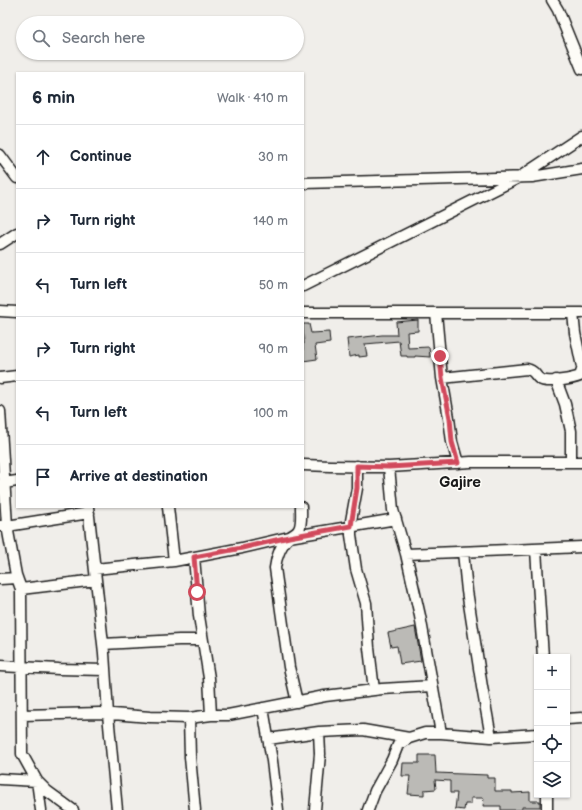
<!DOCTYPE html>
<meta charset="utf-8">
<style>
body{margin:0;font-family:"Balsamiq Sans",sans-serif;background:#f6f6f7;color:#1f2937}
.controls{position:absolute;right:12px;bottom:12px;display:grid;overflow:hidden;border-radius:0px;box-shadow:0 1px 3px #0004}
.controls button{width:36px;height:36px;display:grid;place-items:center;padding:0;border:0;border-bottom:1px solid #e0e1e3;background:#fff;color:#1f2937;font:20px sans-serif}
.stop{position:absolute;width:12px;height:12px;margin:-9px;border:3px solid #d1495b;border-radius:50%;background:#fff}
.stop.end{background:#d1495b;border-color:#fff;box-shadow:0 1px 4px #0008}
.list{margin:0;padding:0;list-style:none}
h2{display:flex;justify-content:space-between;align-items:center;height:52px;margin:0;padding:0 16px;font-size:17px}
h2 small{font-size:13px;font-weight:400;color:#747a83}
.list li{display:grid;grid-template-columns:26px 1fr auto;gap:12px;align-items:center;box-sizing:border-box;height:64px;padding:0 16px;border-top:1px solid #e0e1e3}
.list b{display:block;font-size:15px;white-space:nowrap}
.list em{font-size:13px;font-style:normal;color:#747a83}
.icon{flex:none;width:22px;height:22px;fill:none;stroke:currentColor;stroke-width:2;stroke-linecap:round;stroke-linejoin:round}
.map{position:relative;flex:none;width:582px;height:810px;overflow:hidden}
.search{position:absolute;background:#fff;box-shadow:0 1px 3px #0004;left:16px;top:16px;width:288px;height:44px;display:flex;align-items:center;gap:10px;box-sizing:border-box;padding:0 14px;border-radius:22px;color:#747a83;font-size:15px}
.panel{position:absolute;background:#fff;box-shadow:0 1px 3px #0004;left:16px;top:72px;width:288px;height:436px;border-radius:0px}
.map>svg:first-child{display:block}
.building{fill:#bbbab6;stroke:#1c1c1c}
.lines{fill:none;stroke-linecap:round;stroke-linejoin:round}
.minor-casing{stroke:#1c1c1c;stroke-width:13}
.minor{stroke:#fdfcf7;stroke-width:10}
.route{stroke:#d1495b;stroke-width:5}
.labels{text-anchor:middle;stroke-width:3;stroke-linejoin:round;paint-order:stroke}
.district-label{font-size:15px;font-weight:bold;fill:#1c1c1c;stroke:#fdfcf7}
</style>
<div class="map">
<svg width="582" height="810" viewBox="0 0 582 810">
<rect width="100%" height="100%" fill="#f0eeea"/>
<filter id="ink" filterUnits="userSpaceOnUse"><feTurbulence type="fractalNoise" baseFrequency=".025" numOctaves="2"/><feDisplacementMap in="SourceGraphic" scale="8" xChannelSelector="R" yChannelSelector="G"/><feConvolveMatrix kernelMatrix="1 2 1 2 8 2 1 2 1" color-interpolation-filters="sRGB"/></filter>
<g filter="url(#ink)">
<path class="building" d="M418,320v11l-11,1 1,16 21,-1 1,10 -15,-1v1h-8v-1h-6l-2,-15 -34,3 2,12 -8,1v-2l-10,2 -2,-18 35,-4h15l-1,-13z
M303,324h6l2,9 18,-1 1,11 -15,2 2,14 -14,2v-17h1z
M415,627l6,34 -21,3 -3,-18 -6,1 -3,-14z
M419,755h16l1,18 51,2v3h8v13h17v2l18,-1v9h10v6h-18v3h-21v-4h-18l1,-8h-13v6h-6l-1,6 -9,-1 2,-16h-7v-12l-15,-1 1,9 -12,1v5l-16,-1 2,-18h-8l1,-13h16z"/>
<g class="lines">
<g class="minor-casing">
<path id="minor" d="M552,0l6,10 24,59
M0,155l17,23
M303,183l229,-6 50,-8
M0,244l17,-11
M303,286l217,-109 62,-41
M0,311l17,1
M303,313h279
M436,313l6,65 7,40 3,24 6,21
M573,313l2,20 7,34
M0,378l17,-2
M442,378l85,-9c2,1 4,1 6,3 3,2 4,7 9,8 7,3 31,-1 38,-4l2,-6
M556,380l9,24 6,27v31
M0,411l7,115 9,49 5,14 1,165 15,27 10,10 26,19
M303,465l27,1 59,1 82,-5h111
M357,466v22l-6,33v14l5,34 10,34 3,45 5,42
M389,467l4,43 13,44 14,62 21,117 50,4
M0,485l4,-2 13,-2
M88,507l16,146 4,61 9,96
M168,507l6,54
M0,526h7l82,-13
M536,549l2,33 5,75
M463,552l4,39 15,96 9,50 46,-3
M406,554l176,-7
M194,557l5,59 10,62 2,37
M95,569l79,-8 68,-13 47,-11 107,-18
M0,579l17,-1
M21,589l75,-9
M103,644l76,-4h23
M0,666l59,3 46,1
M297,702l-8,-35 -14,-99c1,-10 6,-25 15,-31 3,-3 7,-3 9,-8 3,-5 2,-16 2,-22
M263,708l9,53 6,49
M22,715l78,-2 50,4 39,1 22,-3h17l97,-19 57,-7 50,-3
M189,718l1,39 5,53
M567,719l15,-1
M268,739l51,-7 44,-2 46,8
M0,779l37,2 4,29
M315,810l5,-56 -1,-22
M368,810l7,-19 17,-31 6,-15 11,-7 16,-5h16
M547,810v-15"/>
</g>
<use href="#minor" class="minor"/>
</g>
</g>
<g class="lines" filter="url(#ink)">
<path class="route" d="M197,592l-3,-35 48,-9 47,-11 62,-11 6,-38v-22l32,1 69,-4 -6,-21 -2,-24 -8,-40 -2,-22"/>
</g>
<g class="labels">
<g class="district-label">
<text x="460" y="487">Gajire</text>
</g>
</g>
</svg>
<div class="controls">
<button>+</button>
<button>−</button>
<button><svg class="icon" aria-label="locate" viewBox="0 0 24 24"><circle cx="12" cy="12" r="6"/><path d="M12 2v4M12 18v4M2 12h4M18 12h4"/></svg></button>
<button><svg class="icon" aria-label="layers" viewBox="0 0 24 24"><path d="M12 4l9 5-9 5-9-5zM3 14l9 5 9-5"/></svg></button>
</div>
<div class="stop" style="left:197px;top:592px"></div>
<div class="stop end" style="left:440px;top:356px"></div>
<div class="search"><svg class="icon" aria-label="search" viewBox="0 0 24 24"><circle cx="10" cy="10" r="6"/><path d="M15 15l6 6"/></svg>Search here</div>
<section class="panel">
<h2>6 min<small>Walk · 410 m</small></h2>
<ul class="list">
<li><svg class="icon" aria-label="ahead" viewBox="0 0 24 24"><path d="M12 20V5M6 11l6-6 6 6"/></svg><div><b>Continue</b></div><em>30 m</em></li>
<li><svg class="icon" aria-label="right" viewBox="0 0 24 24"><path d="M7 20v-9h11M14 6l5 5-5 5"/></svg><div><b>Turn right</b></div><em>140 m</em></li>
<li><svg class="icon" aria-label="left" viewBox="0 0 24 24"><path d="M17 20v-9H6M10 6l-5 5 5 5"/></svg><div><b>Turn left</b></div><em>50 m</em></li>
<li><svg class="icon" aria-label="right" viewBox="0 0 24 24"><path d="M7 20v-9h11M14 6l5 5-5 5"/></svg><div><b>Turn right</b></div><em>90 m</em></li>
<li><svg class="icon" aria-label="left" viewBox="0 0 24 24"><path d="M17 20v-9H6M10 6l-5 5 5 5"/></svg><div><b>Turn left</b></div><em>100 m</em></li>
<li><svg class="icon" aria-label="arrive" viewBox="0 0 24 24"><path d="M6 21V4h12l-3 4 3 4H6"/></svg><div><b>Arrive at destination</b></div></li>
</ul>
</section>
</div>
